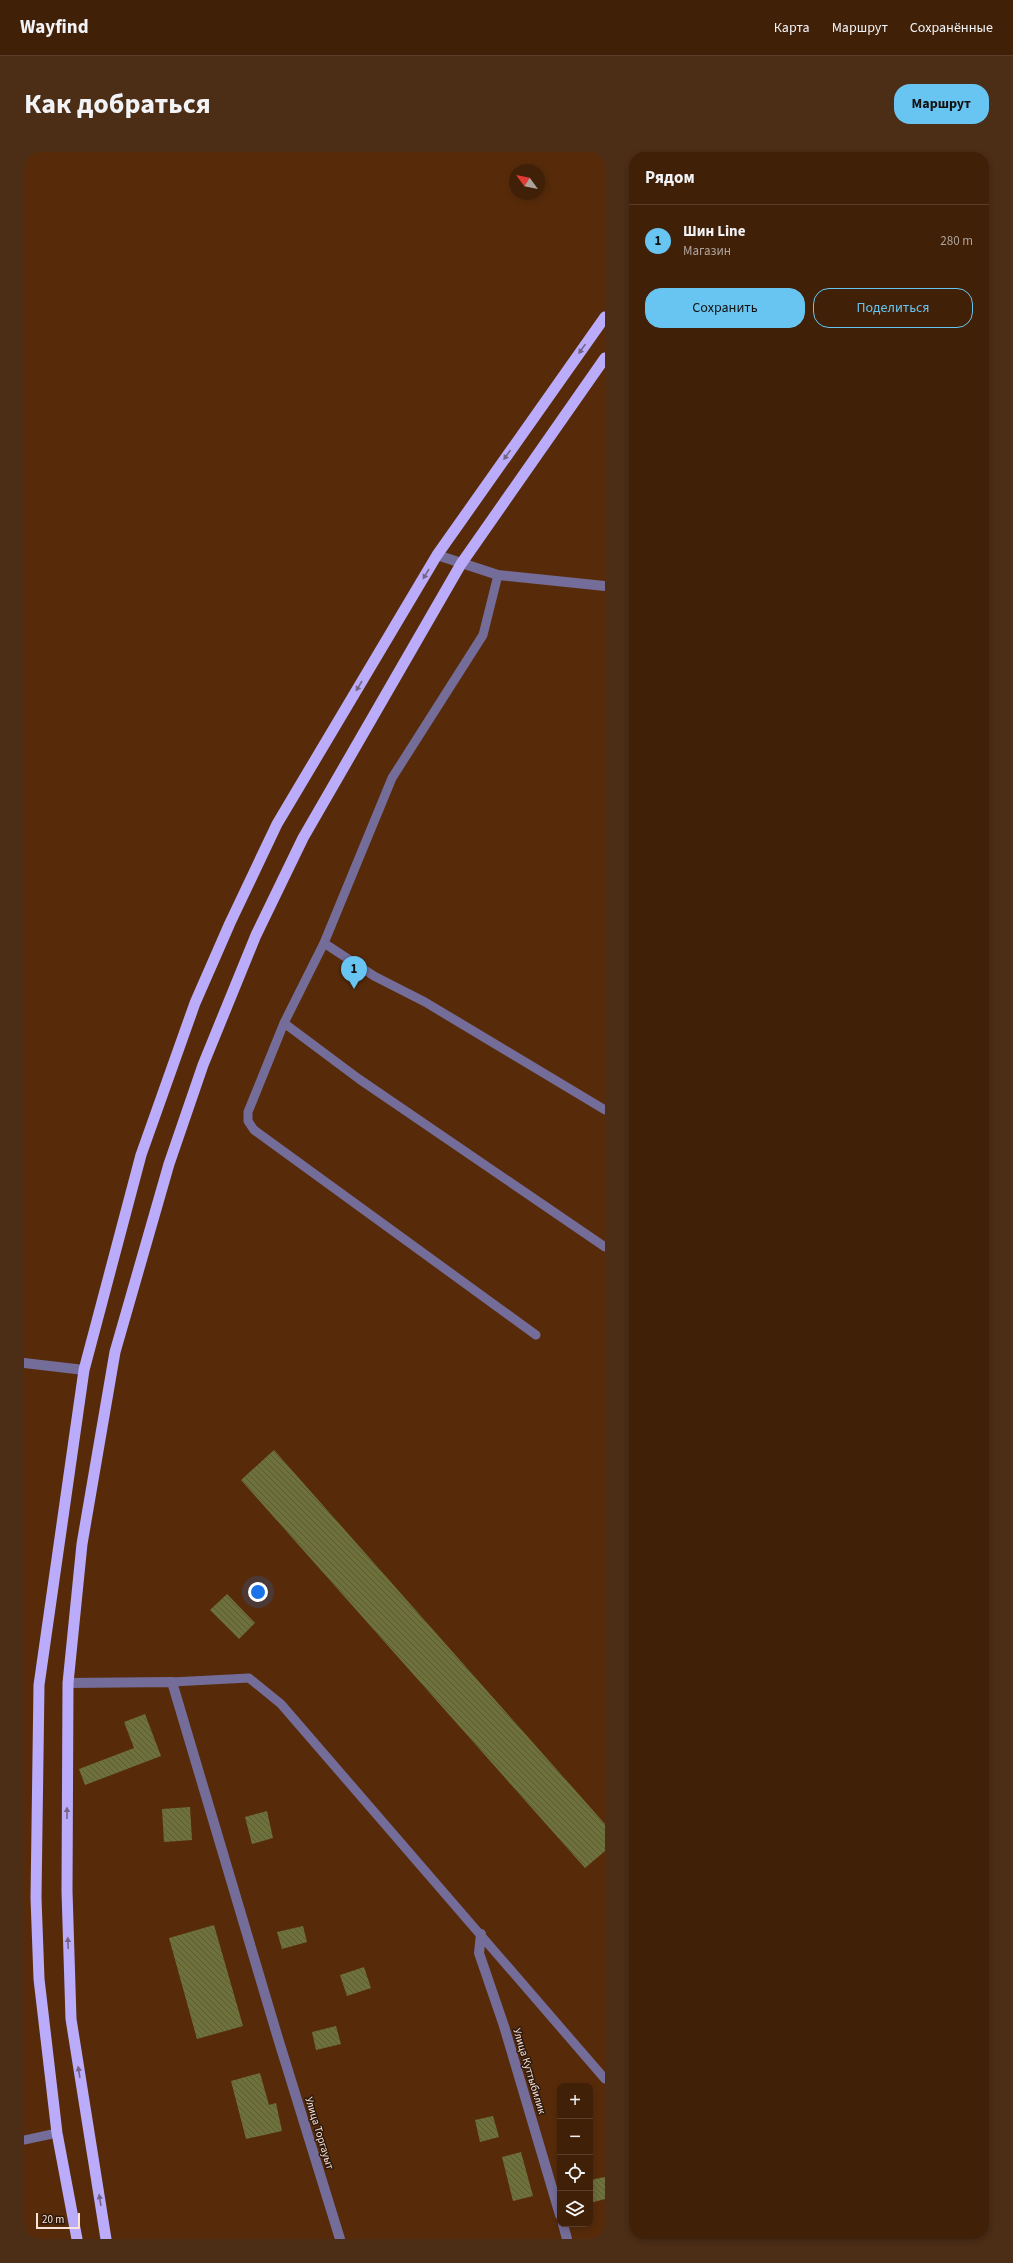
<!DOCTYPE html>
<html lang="ru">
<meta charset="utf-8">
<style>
body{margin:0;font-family:"Source Sans 3",sans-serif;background:#4c2d16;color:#f1f3f6}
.controls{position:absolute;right:12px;bottom:12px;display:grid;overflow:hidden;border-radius:8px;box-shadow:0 2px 6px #0003}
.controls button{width:36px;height:36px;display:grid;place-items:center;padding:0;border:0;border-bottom:1px solid #5a3e29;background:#412008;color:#f1f3f6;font:20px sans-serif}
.compass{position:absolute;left:485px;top:12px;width:36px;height:36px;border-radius:50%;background:#412008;box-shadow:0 2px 6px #0003;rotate:303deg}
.scale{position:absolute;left:12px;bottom:10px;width:44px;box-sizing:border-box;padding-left:4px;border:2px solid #fbe4d7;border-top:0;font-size:11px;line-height:14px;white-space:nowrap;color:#fbe4d7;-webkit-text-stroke:3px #2e1a0d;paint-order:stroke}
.you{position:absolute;left:234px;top:1440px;width:14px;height:14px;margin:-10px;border:3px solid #fff;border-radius:50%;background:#1a73e8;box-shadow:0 0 0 6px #1a73e833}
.badge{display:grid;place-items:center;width:26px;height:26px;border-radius:50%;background:#68c4f0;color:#111;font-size:13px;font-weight:700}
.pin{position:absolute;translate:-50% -33px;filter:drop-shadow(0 1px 2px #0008)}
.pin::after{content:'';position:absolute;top:21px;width:14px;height:12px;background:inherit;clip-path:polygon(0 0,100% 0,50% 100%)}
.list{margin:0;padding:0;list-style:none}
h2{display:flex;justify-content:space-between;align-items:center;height:52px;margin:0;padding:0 16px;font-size:17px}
h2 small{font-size:13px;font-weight:400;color:#aea39c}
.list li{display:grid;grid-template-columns:26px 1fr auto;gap:12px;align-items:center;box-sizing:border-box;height:72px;padding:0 16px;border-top:1px solid #5a3e29}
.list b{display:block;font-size:15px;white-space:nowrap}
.list p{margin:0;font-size:13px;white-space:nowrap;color:#aea39c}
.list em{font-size:13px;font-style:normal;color:#aea39c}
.actions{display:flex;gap:8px;padding:12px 16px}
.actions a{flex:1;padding:9px 0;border:1px solid #68c4f0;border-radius:16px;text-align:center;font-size:14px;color:#68c4f0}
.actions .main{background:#68c4f0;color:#111}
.icon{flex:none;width:22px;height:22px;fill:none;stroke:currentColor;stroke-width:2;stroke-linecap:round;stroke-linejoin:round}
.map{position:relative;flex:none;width:581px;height:2087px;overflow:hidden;border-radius:16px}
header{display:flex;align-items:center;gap:24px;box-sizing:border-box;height:56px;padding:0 20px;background:#412008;border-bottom:1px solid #5a3e29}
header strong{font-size:19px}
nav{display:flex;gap:22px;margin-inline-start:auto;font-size:14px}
.intro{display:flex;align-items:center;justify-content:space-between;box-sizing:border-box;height:96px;padding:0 24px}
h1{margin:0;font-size:28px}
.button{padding:10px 18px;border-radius:16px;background:#68c4f0;color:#111;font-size:14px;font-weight:700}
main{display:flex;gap:24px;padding:0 24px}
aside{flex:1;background:#412008;border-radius:16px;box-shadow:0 2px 6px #0003}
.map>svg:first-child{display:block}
.building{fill:url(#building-back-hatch)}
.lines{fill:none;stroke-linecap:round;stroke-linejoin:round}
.service{stroke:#746d99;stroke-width:9}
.minor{stroke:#746d99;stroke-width:10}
.trunk{stroke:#baacfa;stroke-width:11}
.oneway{fill:#746384}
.labels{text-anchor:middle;stroke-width:3;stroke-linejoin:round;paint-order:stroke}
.street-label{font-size:11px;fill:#fbe4d7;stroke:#2e1a0d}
</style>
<header>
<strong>Wayfind</strong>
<nav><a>Карта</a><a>Маршрут</a><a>Сохранённые</a></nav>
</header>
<div class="intro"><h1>Как добраться</h1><a class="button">Маршрут</a></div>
<main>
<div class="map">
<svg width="581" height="2087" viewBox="0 0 581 2087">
<defs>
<pattern id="building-back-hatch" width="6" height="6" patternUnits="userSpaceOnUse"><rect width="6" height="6" fill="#6e7139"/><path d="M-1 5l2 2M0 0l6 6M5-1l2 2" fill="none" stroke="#5c5a3c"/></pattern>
</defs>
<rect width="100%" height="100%" fill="#572b0a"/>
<path class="building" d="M250,1298l331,374v27l-20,17 -344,-388z
M203,1442l28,29 -16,16 -29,-29z
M121,1562l16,42 -76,29 -6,-16 55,-21 -10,-26z
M166,1655l2,33 -28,2 -2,-33z
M243,1659l6,27 -21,6 -7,-27z
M190,1773l29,101 -46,13 -28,-101z
M279,1774l4,16 -25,7 -5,-17z
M340,1815l7,21 -24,8 -7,-21z
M312,1874l5,18 -25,6 -4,-18z
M236,1921l9,32 7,-2 6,28 -36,8 -15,-58z
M469,1964l6,21 -19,5 -5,-22z
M497,2000l12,44 -20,5 -11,-44z
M581,2025v22l-15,4v-23z"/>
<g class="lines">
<path class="service" d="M474,423l-15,60 -91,143 -68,165 -40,80 -36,89v9l6,9 282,205
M300,791l50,33 51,26 180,108
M260,871l75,56 246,168
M148,1530l77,-4 32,26 324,375
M0,1988l33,-7"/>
<path class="minor" d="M413,403l61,20 107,11
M0,1211l60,7
M44,1531l104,-1 105,353 63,204
M457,1782l-2,19 25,73 56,189
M539,2072l4,15"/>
<path class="trunk" d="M53,2087l-20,-106 -18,-154 -3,-81 3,-213 45,-315 57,-215 54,-152 35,-80 47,-99 160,-269 168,-238
M82,2087l-35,-220 -4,-128 1,-208 14,-139 33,-192 54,-188 34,-99 53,-130 47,-97 158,-274 144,-206"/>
</g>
<defs><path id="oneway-solid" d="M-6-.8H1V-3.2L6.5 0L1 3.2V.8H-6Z"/></defs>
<g class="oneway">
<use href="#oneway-solid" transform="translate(558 197) rotate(125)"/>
<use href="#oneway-solid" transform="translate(483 303) rotate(125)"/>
<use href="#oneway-solid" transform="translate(402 422) rotate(121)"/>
<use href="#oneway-solid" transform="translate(335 534) rotate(121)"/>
<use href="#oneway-solid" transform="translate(43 1661) rotate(-90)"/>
<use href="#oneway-solid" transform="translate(44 1791) rotate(-92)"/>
<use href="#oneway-solid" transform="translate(55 1920) rotate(-99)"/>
<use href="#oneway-solid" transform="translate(76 2048) rotate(-99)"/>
</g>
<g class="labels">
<g class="street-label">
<text transform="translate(506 1919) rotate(73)" y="4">Улица Куттыбилик</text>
<text transform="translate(296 1981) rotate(73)" y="4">Улица Торгауыт</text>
</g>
</g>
</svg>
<div class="controls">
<button>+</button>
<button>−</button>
<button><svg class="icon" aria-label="locate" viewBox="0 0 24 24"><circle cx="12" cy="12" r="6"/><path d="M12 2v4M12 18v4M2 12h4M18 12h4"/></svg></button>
<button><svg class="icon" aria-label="layers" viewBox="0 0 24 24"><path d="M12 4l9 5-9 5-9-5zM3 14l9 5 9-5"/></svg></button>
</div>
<svg class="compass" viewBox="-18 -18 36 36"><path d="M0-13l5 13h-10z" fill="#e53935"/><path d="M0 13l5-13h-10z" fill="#aea39c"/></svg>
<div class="scale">20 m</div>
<div class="you"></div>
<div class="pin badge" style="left:330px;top:837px">1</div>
</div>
<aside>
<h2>Рядом<small></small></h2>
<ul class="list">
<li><span class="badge">1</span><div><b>Шин Line</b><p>Магазин</p></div><em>280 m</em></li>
</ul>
<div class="actions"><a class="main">Сохранить</a><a>Поделиться</a></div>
</aside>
</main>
